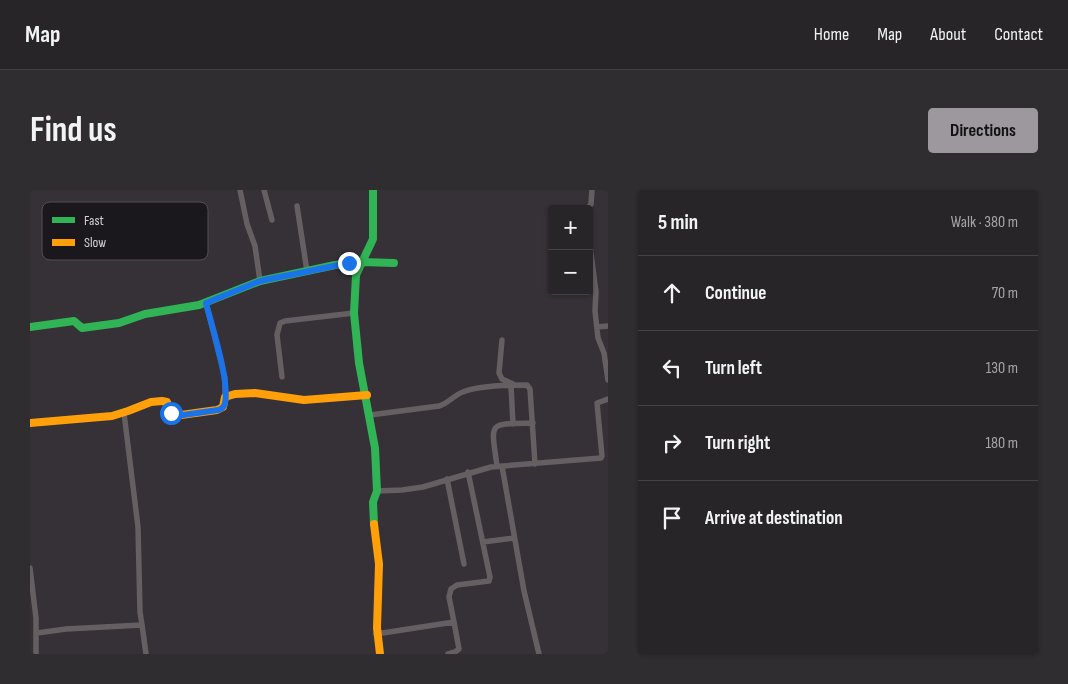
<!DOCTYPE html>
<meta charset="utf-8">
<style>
body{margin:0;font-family:"Sofia Sans Condensed",sans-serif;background:#302d31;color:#f1f3f6}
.controls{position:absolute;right:15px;top:15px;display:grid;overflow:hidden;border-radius:5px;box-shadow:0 1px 4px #0004}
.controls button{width:45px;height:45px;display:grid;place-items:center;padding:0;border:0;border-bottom:1px solid #444246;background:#282529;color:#f1f3f6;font:25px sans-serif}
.stop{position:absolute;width:15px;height:15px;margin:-11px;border:4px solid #1a73e8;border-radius:50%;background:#fff}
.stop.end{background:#1a73e8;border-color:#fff;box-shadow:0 1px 5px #0008}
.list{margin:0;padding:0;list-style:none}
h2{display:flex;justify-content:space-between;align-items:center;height:65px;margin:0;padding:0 20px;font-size:21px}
h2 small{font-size:16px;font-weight:400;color:#a5a5a8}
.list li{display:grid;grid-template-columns:32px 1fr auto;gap:15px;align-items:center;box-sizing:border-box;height:75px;padding:0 20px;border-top:1px solid #444246}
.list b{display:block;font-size:19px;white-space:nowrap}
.list em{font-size:16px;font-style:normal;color:#a5a5a8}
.icon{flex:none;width:28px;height:28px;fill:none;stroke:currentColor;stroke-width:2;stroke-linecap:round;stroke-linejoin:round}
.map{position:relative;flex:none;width:578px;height:464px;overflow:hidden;border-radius:5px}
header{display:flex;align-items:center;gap:30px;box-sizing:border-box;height:70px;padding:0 25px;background:#282529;border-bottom:1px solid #444246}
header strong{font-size:24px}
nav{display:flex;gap:28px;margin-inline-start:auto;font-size:18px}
.intro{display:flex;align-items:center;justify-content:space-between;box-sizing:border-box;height:120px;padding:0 30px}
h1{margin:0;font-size:35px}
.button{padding:12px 22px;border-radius:5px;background:#9c989e;color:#111;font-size:18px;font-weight:700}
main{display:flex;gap:30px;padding:0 30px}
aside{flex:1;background:#282529;border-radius:5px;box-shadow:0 1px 4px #0004}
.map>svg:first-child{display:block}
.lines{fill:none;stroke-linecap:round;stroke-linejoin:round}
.street{stroke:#655f61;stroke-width:5.5}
.fast{stroke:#30b455;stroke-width:8}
.slow{stroke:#ff9f0a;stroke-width:8}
.route{stroke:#1a73e8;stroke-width:6}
.key{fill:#1b181d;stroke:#524f54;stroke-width:1}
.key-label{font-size:14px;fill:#d4cfd6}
</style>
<header>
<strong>Map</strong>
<nav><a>Home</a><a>Map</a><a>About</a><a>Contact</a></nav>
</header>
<div class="intro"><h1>Find us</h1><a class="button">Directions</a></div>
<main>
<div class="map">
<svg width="578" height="464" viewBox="0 0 578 464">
<rect width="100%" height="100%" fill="#353137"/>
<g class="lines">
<path class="street" d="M210,0l7,34 8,22 5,35
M234,0l8,30
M267,16l10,65
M557,19l4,-5 1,-14
M559,48l7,54 -1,19 3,27 6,15 4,27
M176,113l19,75v19
M567,137l11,-1
M472,150l-3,33 3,6 11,5
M252,187l-5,-42 3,-12 5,-2 69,-8
M481,196l2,38
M94,223l14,114 2,85 2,13
M340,225l69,-9c10,-3 15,-11 24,-14 14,-6 48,-7 64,-7l3,4 5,75
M467,276c-6,-45 -10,-42 36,-43
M472,276l22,125 15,63
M417,289l17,85
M347,301l25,-1 21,-3 68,-20 110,-9 1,-2 -5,-53 11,-4
M453,352l31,-4
M0,378l6,50v36
M7,443l29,-4 76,-4 4,29
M346,444l78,-12 -5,-25 2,-8 6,-4 32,-4 1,-4 -22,-105
M418,464l7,-2 4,-3 -5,-27"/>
<path class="fast" d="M343,0v49l-17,36 -2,38 5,50 16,85 2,43 -4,11 1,22
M0,137l44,-6 8,7 37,-5 26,-9 54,-9 61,-24 75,-16 27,-3 32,1"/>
<path class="slow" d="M0,233l82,-7 16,-5 23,-9 11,-1 5,1 4,11 3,3 43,-6 6,-3 2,-10 10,-3 20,-1 49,7 63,-5
M344,334l5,40 -2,64 3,26"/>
</g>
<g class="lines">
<path class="route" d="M141,223l5,3 42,-6c3,-1 4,-1 6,-4 8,-19 -13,-82 -18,-103l54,-22 89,-18"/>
</g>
<rect x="12" y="12" width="166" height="58" rx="8" class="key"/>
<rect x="22" y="27" width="23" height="6" fill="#30b455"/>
<rect x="22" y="49" width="23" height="7" fill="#ff9f0a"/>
<g class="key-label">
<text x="54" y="35">Fast</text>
<text x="54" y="57">Slow</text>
</g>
</svg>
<div class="controls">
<button>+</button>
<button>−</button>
</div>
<div class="stop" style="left:141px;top:223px"></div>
<div class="stop end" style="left:319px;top:73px"></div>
</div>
<aside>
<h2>5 min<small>Walk · 380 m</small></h2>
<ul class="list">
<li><svg class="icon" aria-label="ahead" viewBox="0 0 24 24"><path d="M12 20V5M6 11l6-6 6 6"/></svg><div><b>Continue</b></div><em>70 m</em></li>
<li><svg class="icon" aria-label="left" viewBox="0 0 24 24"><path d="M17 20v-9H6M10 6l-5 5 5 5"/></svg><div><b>Turn left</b></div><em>130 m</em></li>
<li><svg class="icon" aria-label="right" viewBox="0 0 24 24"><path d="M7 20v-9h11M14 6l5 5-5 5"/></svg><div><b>Turn right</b></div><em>180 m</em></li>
<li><svg class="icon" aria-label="arrive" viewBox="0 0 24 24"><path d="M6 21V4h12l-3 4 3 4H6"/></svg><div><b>Arrive at destination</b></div></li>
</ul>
</aside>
</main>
